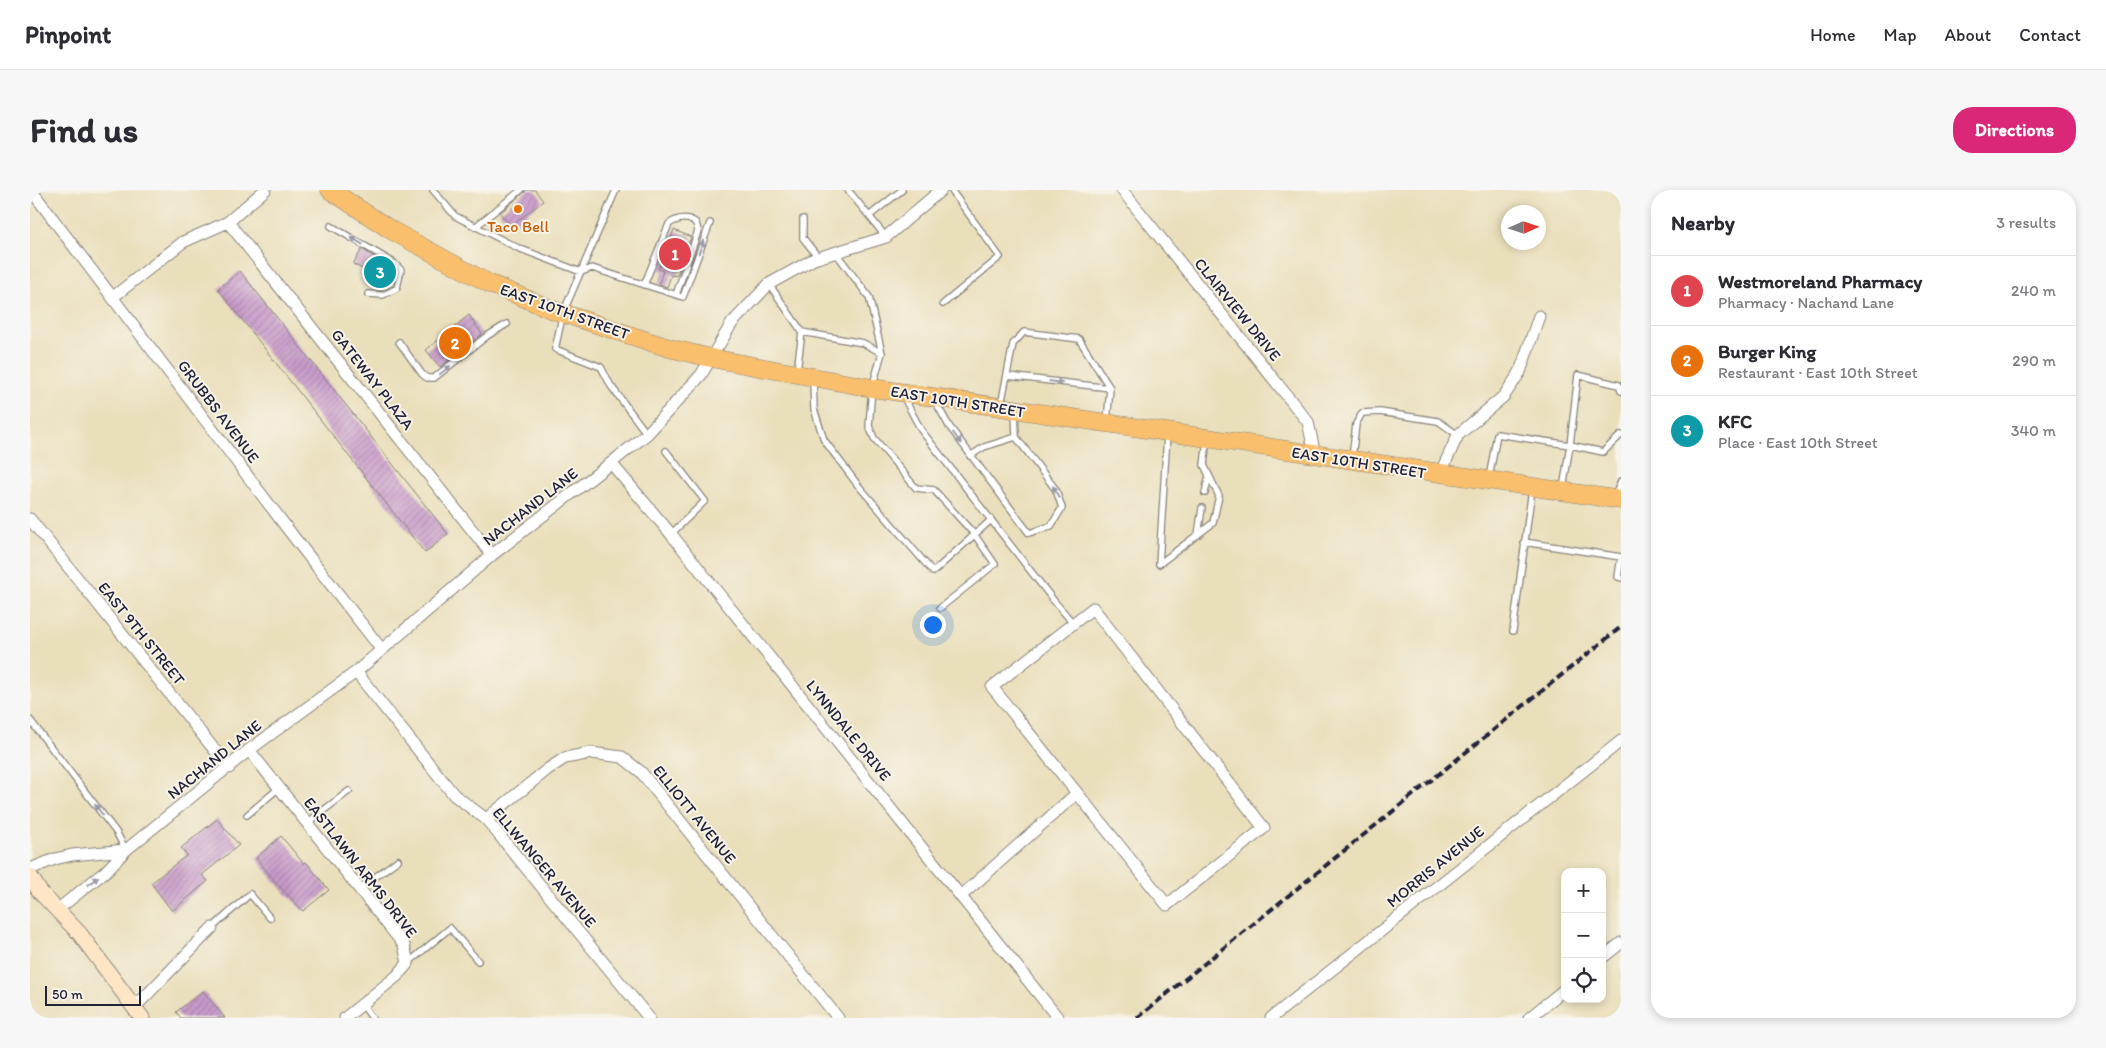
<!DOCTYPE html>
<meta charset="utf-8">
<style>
body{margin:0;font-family:Itim,sans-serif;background:#f7f7f7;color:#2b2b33}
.controls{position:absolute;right:15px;bottom:15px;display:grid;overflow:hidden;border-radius:10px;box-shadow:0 2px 8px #0003}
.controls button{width:45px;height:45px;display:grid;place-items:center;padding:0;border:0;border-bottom:1px solid #e1e1e2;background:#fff;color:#2b2b33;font:25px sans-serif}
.compass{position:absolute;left:1471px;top:15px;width:45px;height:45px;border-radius:50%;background:#fff;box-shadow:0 2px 8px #0003;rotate:87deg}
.scale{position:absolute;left:15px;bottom:12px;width:96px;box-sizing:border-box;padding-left:5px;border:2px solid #22223b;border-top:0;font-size:14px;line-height:18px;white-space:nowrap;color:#22223b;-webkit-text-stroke:4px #f7f3e8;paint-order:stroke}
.you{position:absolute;left:902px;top:434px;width:18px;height:18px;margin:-12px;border:4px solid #fff;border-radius:50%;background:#1a73e8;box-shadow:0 0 0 8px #1a73e833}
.badge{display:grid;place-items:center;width:32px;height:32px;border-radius:50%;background:#db2777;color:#fff;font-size:16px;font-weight:700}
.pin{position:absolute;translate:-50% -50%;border:2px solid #fff;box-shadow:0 1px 5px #0006}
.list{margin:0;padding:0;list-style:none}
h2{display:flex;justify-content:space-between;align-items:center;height:65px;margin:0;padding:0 20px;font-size:21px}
h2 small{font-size:16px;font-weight:400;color:#7c7c81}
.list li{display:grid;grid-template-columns:32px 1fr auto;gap:15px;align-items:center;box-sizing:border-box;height:70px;padding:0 20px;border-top:1px solid #e1e1e2}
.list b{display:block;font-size:19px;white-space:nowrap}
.list p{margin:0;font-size:16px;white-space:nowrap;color:#7c7c81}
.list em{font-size:16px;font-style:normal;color:#7c7c81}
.icon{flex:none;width:28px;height:28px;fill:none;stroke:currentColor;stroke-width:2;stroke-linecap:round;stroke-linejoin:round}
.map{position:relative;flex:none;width:1591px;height:828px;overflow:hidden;border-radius:20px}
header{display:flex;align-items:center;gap:30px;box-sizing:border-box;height:70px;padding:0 25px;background:#fff;border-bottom:1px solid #e1e1e2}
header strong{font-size:24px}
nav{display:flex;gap:28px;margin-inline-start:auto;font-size:18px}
.intro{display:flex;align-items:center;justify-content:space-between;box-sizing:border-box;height:120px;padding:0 30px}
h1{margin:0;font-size:35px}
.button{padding:12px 22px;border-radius:20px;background:#db2777;color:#fff;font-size:18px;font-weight:700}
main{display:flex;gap:30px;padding:0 30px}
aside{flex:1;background:#fff;border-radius:20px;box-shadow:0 2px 8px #0003}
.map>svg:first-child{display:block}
.building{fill:url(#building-hatch)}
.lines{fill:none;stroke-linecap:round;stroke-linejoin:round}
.service-casing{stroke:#86807b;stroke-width:8}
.minor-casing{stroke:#86807b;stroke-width:13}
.secondary-casing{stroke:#86807b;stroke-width:17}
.primary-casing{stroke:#86807b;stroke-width:19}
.service{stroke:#fff;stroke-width:5.5}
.minor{stroke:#fff;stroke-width:11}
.secondary{stroke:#fde5c5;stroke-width:15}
.primary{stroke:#f9bf6d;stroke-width:18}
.rail{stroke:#22223b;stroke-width:4;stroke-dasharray:8 4;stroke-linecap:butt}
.oneway{fill:#9c9ca7}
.food-dot{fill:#e8710a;stroke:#f7f3e8;stroke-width:2}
.labels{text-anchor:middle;stroke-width:4;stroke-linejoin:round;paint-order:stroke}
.food-label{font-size:16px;fill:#c56008;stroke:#f7f3e8}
.street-label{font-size:16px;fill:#22223b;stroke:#f7f3e8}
</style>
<header>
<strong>Pinpoint</strong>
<nav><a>Home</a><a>Map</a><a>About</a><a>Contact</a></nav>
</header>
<div class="intro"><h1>Find us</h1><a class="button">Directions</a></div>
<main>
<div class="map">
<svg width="1591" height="828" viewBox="0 0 1591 828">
<defs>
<pattern id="building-hatch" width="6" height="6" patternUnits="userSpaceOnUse" patternTransform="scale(1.25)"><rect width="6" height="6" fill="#c89aca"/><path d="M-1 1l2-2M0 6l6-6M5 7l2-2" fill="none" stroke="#a27da5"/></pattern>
</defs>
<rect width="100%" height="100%" fill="#f7f3e8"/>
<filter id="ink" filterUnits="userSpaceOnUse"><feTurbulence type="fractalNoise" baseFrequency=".02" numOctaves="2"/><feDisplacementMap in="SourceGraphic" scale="10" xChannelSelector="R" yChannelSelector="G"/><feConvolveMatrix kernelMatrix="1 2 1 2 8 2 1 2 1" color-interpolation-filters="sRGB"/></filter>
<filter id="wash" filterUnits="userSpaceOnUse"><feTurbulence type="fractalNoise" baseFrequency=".0096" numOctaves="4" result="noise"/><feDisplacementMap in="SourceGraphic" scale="20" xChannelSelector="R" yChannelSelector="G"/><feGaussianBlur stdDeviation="1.12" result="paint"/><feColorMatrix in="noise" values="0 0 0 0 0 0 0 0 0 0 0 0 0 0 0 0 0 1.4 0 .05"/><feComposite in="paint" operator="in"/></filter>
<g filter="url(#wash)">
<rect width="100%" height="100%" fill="#eadfbb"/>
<g id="blocks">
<path class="building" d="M497,0h8l8,11 -32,25 -11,-13z
M644,40l17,7 -14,39 -6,-1 -4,12 -8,-3 4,-13 -5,-2z
M332,59l32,21 -11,18 -9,-6 3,-5 -24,-13z
M210,81l208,263 -23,19 -207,-264z
M439,125l13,19 -42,33 -14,-17z
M187,629l22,26 -37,30 6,6 -36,30 -21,-28 36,-28 -6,-7z
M251,646l23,28 2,-2 23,28 -26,21 -25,-26 -22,-27z
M173,801l22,27h-44l-5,-6z"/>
</g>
</g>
<g filter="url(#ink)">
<use href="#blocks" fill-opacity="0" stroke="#86807b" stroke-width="1"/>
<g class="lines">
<g class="service-casing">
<path id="service" d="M403,0l22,26 63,32 63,24 11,-4 91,29 27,-74
M586,0l-53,123 -8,36 46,18 10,19 36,48
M818,0l38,47
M839,26l33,-26
M773,29v19l12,15 -1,6
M301,36l63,37 7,7 -4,18 -14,7 -15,-1
M445,37l46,-37
M806,63l33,44 13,56 -10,35 -3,38 5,12 42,50 18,2 40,44 21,30 -55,44
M739,94l33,48 -5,39
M614,95l25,-61c9,-6 18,-8 27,-1l2,8 -22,64
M913,114l57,-47 -49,-67
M772,142l61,11 19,10
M369,152l23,32 5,4h7l53,-42 20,-12
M978,186l102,12
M783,190l1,29 10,31 33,44 76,88 58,-52
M1591,201l-2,-6 -41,-10 -8,70 33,7 18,-17
M873,206l18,34 133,171 19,22
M905,211l14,25 80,107 22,-7 11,-18 -6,-18 -40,-53 -1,-26
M971,215l12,-61 11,-12 55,7 31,49 -3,34
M1137,245l-8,129 54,-41 6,-27 -15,-31 3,-24
M636,261l39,50 -34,33
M940,266l14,-9 32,-10
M1322,268l4,-34 6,-11 18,-1 58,9 20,14
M1459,288l8,-44 73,11 -7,44
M1175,303l4,-18
M1584,308l7,-17
M1168,345l4,-27
M1494,352l97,15 -3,20 3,1
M1483,441l19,-142
M0,530l86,112 10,18
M217,625l32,-27
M277,633l42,-32
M329,699l39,-29
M182,738l38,-34 20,24
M378,773l42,-35 28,33
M332,814l10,14
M0,826l1,2"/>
</g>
<g class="minor-casing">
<path id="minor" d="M1,0l262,346 89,114
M1092,0l186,232 7,33
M198,32l264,333
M83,107l70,-55 45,-20 37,-32
M581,273l60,71 387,484
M1410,284l18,-39 46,-39 16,-24 19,-56
M0,329l199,249
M1063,418l171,220 -97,77 -175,-218z
M326,482l98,123 32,24 163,199
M219,560l155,195 4,18 -11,13 -52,42
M456,629l62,-50 17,-11 26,-5 31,4 19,15 197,246
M0,679l25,-10 17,-4 54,-5 123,-100 107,-78 136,-117 119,-92 36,-29 54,-59 31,-52 37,-39 45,-25 72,-22 55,-47
M931,706l115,-102
M27,720l49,-39 20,-21
M1572,768l19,-15
M104,818l78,-80
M1241,828l350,-277
M1499,828l36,-29"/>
</g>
<g class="secondary-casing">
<path id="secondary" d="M0,686l10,16 40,42 62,84"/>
</g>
<g class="primary-casing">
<path id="primary" d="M300,0l61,40 97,53 65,27 116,38 42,10 161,30 749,112"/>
</g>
<use href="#service" class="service"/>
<use href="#minor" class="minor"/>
<use href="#secondary" class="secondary"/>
<use href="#primary" class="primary"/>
<path class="rail" d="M1107,828l484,-391"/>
</g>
<defs><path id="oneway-solid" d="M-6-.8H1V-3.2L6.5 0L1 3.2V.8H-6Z" transform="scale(1.25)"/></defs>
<g class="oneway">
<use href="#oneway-solid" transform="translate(327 51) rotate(-149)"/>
<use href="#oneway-solid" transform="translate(671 57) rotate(-70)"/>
<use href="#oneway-solid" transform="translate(415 180) rotate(-39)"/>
<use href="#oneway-solid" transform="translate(1026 192) rotate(7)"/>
<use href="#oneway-solid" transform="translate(927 248) rotate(54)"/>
<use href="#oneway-solid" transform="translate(1026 302) rotate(-117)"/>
<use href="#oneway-solid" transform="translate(69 620) rotate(-127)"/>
<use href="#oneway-solid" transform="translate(63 691) rotate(-39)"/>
</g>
</g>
<circle class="food-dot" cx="488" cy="19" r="5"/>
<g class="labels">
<g class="food-label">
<text x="488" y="42">Taco Bell</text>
</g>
<g class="street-label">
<text transform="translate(1208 119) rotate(51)" y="6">CLAIRVIEW DRIVE</text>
<text transform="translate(535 121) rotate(20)" y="6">EAST 10TH STREET</text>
<text transform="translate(343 189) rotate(52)" y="6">GATEWAY PLAZA</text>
<text transform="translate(928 211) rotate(9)" y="6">EAST 10TH STREET</text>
<text transform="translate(189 221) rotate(53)" y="6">GRUBBS AVENUE</text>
<text transform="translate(1329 272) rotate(9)" y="6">EAST 10TH STREET</text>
<text transform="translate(500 316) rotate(-38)" y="6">NACHAND LANE</text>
<text transform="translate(112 443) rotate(51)" y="6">EAST 9TH STREET</text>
<text transform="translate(819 540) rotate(51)" y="6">LYNNDALE DRIVE</text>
<text transform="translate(184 569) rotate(-39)" y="6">NACHAND LANE</text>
<text transform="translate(665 624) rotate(51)" y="6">ELLIOTT AVENUE</text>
<text transform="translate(1405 676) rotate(-39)" y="6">MORRIS AVENUE</text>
<text transform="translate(331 677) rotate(52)" y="6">EASTLAWN ARMS DRIVE</text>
<text transform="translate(515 677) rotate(50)" y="6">ELLWANGER AVENUE</text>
</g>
</g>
</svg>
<div class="controls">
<button>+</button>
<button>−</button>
<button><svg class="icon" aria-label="locate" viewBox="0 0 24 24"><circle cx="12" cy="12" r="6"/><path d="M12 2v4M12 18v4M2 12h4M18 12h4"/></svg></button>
</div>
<svg class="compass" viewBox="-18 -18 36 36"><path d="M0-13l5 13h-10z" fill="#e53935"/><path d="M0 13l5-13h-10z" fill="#7c7c81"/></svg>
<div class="scale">50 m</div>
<div class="you"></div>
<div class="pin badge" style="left:645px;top:64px;background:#e0444e">1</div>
<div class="pin badge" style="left:425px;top:153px;background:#e8710a">2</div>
<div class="pin badge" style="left:350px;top:82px;background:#0f9aa8">3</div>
</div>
<aside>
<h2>Nearby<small>3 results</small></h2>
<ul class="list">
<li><span class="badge" style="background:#e0444e">1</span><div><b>Westmoreland Pharmacy</b><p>Pharmacy · Nachand Lane</p></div><em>240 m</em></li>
<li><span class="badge" style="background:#e8710a">2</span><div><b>Burger King</b><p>Restaurant · East 10th Street</p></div><em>290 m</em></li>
<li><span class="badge" style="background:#0f9aa8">3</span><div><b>KFC</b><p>Place · East 10th Street</p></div><em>340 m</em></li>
</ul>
</aside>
</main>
